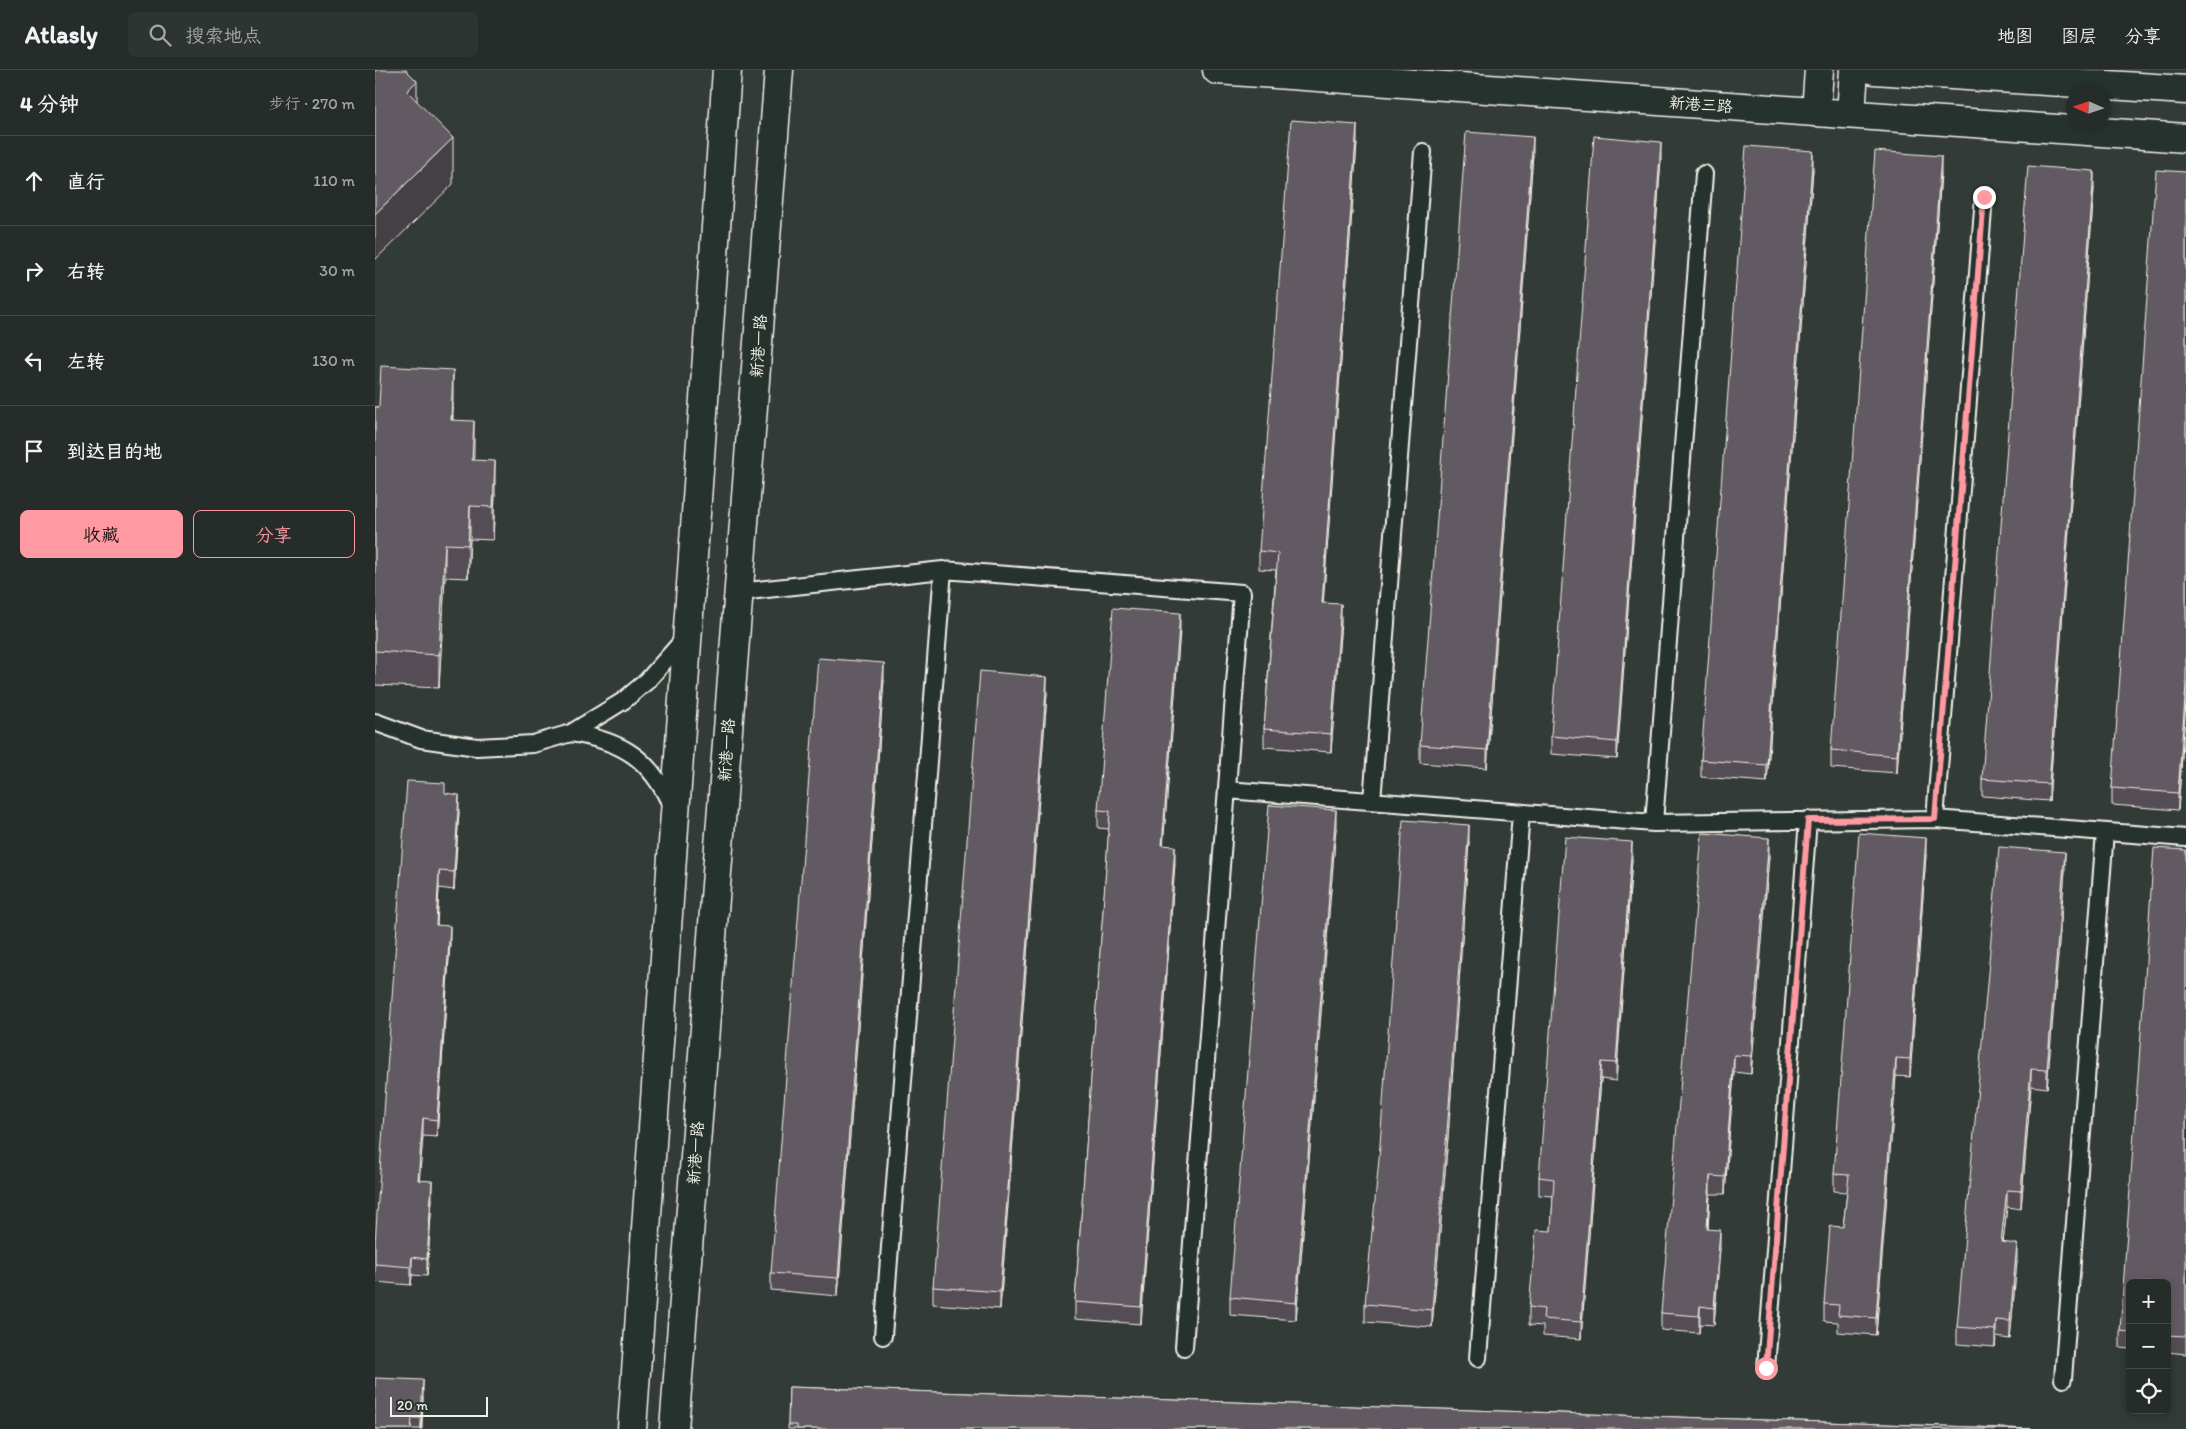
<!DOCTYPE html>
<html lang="zh">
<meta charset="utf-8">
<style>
body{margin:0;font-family:Itim,"LXGW WenKai TC",sans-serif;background:#2e3432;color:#f1f3f6}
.controls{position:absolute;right:15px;bottom:15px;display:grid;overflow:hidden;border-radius:8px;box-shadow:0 2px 8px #0003}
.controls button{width:45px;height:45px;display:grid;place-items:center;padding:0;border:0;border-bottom:1px solid #424847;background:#262c2a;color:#f1f3f6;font:25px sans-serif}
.compass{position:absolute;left:1691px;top:15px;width:45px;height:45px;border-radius:50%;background:#262c2a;box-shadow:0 2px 8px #0003;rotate:273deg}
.scale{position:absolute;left:15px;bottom:12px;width:98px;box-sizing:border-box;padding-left:5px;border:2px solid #f4f1e8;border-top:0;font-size:14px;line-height:18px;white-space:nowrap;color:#f4f1e8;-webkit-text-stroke:4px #26332d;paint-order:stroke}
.stop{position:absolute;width:15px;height:15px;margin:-11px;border:4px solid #ff9aa2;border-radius:50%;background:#fff}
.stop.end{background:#ff9aa2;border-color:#fff;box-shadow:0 1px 5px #0008}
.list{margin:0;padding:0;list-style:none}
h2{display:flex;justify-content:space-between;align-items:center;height:65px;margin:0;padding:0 20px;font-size:21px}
h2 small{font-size:16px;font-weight:400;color:#a4a7a8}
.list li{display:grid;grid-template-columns:32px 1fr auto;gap:15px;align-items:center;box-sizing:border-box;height:90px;padding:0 20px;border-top:1px solid #424847}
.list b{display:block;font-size:19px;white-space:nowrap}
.list em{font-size:16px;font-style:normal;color:#a4a7a8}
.actions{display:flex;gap:10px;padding:15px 20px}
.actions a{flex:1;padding:11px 0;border:1px solid #ff9aa2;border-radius:8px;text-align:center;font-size:18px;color:#ff9aa2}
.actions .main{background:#ff9aa2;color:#111}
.icon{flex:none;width:28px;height:28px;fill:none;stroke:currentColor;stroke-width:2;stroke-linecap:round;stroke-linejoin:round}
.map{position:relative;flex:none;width:1811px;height:1359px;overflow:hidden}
header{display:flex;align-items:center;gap:30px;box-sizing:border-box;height:70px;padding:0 25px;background:#262c2a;border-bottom:1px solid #424847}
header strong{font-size:24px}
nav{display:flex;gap:28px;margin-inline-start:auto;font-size:18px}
.search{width:350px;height:45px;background:#2e3432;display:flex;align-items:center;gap:12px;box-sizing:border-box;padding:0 18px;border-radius:8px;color:#a4a7a8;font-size:19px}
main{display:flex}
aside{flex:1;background:#262c2a}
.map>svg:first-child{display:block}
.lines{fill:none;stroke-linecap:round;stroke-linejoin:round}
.lane-casing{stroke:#f4f1e8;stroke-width:20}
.street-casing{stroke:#f4f1e8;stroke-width:31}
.secondary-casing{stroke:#f4f1e8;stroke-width:31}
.lane{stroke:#26332d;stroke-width:16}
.street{stroke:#26332d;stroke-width:28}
.secondary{stroke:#26332d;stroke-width:28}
.wall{fill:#544d54;stroke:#f4f1e8}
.shaded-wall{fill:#453f45;stroke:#f4f1e8}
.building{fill:#625a62;stroke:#f4f1e8}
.route{stroke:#ff9aa2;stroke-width:6}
.labels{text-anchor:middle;stroke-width:4;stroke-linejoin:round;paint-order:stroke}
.street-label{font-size:16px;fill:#f4f1e8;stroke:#26332d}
</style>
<header>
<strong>Atlasly</strong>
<div class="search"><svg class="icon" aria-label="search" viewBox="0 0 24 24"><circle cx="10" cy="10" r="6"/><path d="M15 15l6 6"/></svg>搜索地点</div>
<nav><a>地图</a><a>图层</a><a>分享</a></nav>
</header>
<main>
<aside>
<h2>4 分钟<small>步行 · 270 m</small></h2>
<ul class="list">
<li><svg class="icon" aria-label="ahead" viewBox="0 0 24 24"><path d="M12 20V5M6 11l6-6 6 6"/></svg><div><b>直行</b></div><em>110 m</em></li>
<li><svg class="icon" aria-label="right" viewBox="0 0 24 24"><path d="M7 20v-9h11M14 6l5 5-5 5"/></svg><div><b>右转</b></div><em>30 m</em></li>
<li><svg class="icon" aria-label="left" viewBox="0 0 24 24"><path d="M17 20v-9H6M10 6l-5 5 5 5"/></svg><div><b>左转</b></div><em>130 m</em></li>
<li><svg class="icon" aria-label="arrive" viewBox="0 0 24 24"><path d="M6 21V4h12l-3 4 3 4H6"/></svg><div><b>到达目的地</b></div></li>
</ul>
<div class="actions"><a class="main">收藏</a><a>分享</a></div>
</aside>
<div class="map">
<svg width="1811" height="1359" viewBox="0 0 1811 1359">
<rect width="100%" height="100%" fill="#323b38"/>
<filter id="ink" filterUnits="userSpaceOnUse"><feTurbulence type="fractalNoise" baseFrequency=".02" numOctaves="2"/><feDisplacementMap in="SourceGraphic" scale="10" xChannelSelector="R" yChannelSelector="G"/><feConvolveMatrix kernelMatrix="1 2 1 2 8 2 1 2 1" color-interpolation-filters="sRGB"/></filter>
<g filter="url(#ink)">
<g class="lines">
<g class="lane-casing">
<path id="lane" d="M364,522l204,-22 299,23 -58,754
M0,652l46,17 56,8 56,-3 38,-11 52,-32 24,-20 39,-44
M196,663c52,8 80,26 101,74
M852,720l427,33 281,-4 251,19
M997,731l51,-649
M1560,749l49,-622
M1279,753l50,-649
M508,1266l60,-766
M1103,1288l43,-545
M1391,1298l42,-548
M1688,1309l42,-547"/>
</g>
<g class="street-casing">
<path id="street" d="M1441,42l3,-42
M1476,44l3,-44"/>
</g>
<g class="secondary-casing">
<path id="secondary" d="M842,0l969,68
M1499,0l312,20
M257,1359l95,-1359
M299,1359l105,-1359"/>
</g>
<use href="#lane" class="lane"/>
<use href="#street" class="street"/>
<use href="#secondary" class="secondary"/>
</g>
<path class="wall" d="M982,73l-34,460 18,18 -10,131 -67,-5v-18l12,-159 -17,-1v-18z
M1158,84l-46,614 -67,-5v-18z
M1286,89l-44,600 -66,-5v-18z
M1438,99l-46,613 -66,-5v-17z
M1811,102v530l-8,108 -66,-5v-17z
M1566,103l-44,600 -66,-5v-18z
M1719,118l-45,613 -67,-5v-17z
M78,333v17l21,40 21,34 -2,46 -23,-1 -2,39 -23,-1 -6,111 -64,-3v-278z
M805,560l-17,215 12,18 -34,461 -66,-5v-17l34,-473 -11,-1v-18z
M509,610l-46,616 -67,-6v-17z
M672,624l-47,615 -67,-5v-17z
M70,723l14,19 -5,78 -15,-2 -2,37 13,18 -13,194 -14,-1 -4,44 13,19 -5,77 -15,-1 -1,10 -36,-3v-39z
M961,758l-40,492 -66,-5v-18z
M1094,772l-21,295 -16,190 -67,-5v-18z
M1811,780v504l-19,-2v-69h-37v66l-10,-1v-17z
M1551,785l-16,222 -14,-1 -20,259 -38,-3v-10l-14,-1v-17l19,-77 4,-35 -13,-1v-17z
M1394,786l-18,218 -17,-2 -9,122h-15l-2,35 12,19 -6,77 -14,-1 -1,9 -38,-3v-17z
M1257,789l-16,222 -15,-2 -20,260 -38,-3v-10l-14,-1v-18l22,-76 2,-35 -14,-1v-18z
M1690,800l-18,218 -16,-2 -10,123 -14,-2 -4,36 14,18 -7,78 -14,-2 -1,10 -38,-3v-17z
M414,1317l1243,42h-1244z
M48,1327l-1,32h-47z"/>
<path class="shaded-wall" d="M42,11v46l-10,-36z
M982,55v18l-35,477v-17z
M1158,67v17l-46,614v-18z
M78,68v46l-78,76v-46z
M1286,72v17l-44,600v-17z
M1438,81v18l-46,613v-17z
M1566,86v17l-44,600v-17z
M1719,101v17l-45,613v-17z
M78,300v33l-2,50v-33z
M99,351v33l-2,39v-33z
M120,391v33l-2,46v-33z
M95,436v33l-2,39v-33z
M70,474v33l-6,111v-33z
M966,534v17l-10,131v-18z
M805,543v17l-18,232v-17z
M509,593v17l-46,616v-18z
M672,607v17l-47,615v-17z
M1811,615v17l-8,108v-17z
M84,725v17l-5,78v-18z
M961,740v18l-40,492v-17z
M1094,755v17l-21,295 -16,190v-17z
M1394,768v18l-18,218v-18z
M1551,768v17l-16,222v-18z
M1257,772v17l-16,222v-18z
M800,776v17l-34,461v-17z
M1690,782v18l-18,218v-18z
M64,801v17l-3,54v-17z
M75,856v17l-13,194v-17z
M1359,985v17l-9,122v-17z
M1521,988v18l-20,259v-17z
M1226,992v17l-20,260v-17z
M1656,999v17l-10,123v-18z
M48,1048v18l-5,61v-17z
M1335,1106v18l-3,52v-17z
M57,1111v18l-5,77v-17z
M1632,1120v17l-6,53v-18z
M1345,1160v18l-6,77v-17z
M1642,1174v17l-7,78v-18z
M37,1187v18l-1,10v-18z
M1325,1236v18l-1,9v-17z
M1621,1250v17l-1,10v-17z
M48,1310v17l-2,32v-11z"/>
<path class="building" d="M0,0h31l11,11 -10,10 46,47 -78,76z
M916,50l66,5 -35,478 19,1 -10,130 -67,-5 14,-176 -19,-2z
M1091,62l67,5 -46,613 -67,-5z
M1219,66l67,6 -44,600 -66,-6z
M1371,76l67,5 -46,614 -66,-5z
M1500,81l66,5 -44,600 -66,-6z
M1653,96l66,5 -45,613 -67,-5z
M1781,100l30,2v513l-8,108 -66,-5z
M6,296l72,4 -2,50 23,1 -2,39 23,1 -2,46 -23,-1 -2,39 -23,-1 -6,111 -64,-4v-244h4z
M738,538l67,5 -18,232 13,1 -34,461 -66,-5 35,-491 -12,-1z
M443,588l66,5 -46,615 -67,-5z
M605,601l67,6 -47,615 -67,-5z
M32,711l38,2v10l14,2 -5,77 -15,-1 -3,54 14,1 -13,194 -14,-2 -5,62 14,1 -5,78 -15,-2 -1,10 -36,-3v-21z
M894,735l67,5 -40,493 -66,-6z
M1028,750l66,5 -21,294 -16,191 -67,-6 14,-145z
M1327,763l67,5 -18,218 -17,-1 -9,122 -15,-1 -3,53 13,1 -6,78 -14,-2 -1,10 -38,-3z
M1484,763l67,5 -16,221 -14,-1 -20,260 -38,-3 1,-10 -15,-1 6,-78 13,1 6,-52 -15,-1z
M1190,767l67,5 -16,221 -15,-1 -20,260 -38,-3 1,-10 -15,-2 7,-77 15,1 3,-52 -15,-2z
M1624,777l66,5 -18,218 -16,-1 -10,122 -14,-1 -6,52 16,2 -7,77 -14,-1 -1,10 -38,-3z
M1779,778l32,2v486l-19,-1v-52h-37v49l-10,-1z
M0,1308l48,2 -2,38h-9l-1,11h-36z
M414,1317l1243,42h-1235v-4h-9z"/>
</g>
<g class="lines" filter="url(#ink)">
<path class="route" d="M1391,1298l42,-548 127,-1 49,-622"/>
</g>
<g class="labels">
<g class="street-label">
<text transform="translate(1326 34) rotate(4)" y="6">新港三路</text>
<text transform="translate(383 276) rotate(-86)" y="6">新港一路</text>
<text transform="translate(351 680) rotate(-86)" y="6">新港一路</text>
<text transform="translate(320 1083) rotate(-86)" y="6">新港一路</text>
</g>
</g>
</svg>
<div class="controls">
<button>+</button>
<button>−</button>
<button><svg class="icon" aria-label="locate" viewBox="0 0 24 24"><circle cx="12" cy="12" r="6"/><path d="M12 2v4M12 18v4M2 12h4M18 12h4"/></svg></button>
</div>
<svg class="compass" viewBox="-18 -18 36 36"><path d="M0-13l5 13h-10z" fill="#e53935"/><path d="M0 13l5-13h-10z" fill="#a4a7a8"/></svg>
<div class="scale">20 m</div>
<div class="stop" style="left:1391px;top:1298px"></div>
<div class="stop end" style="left:1609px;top:127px"></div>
</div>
</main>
